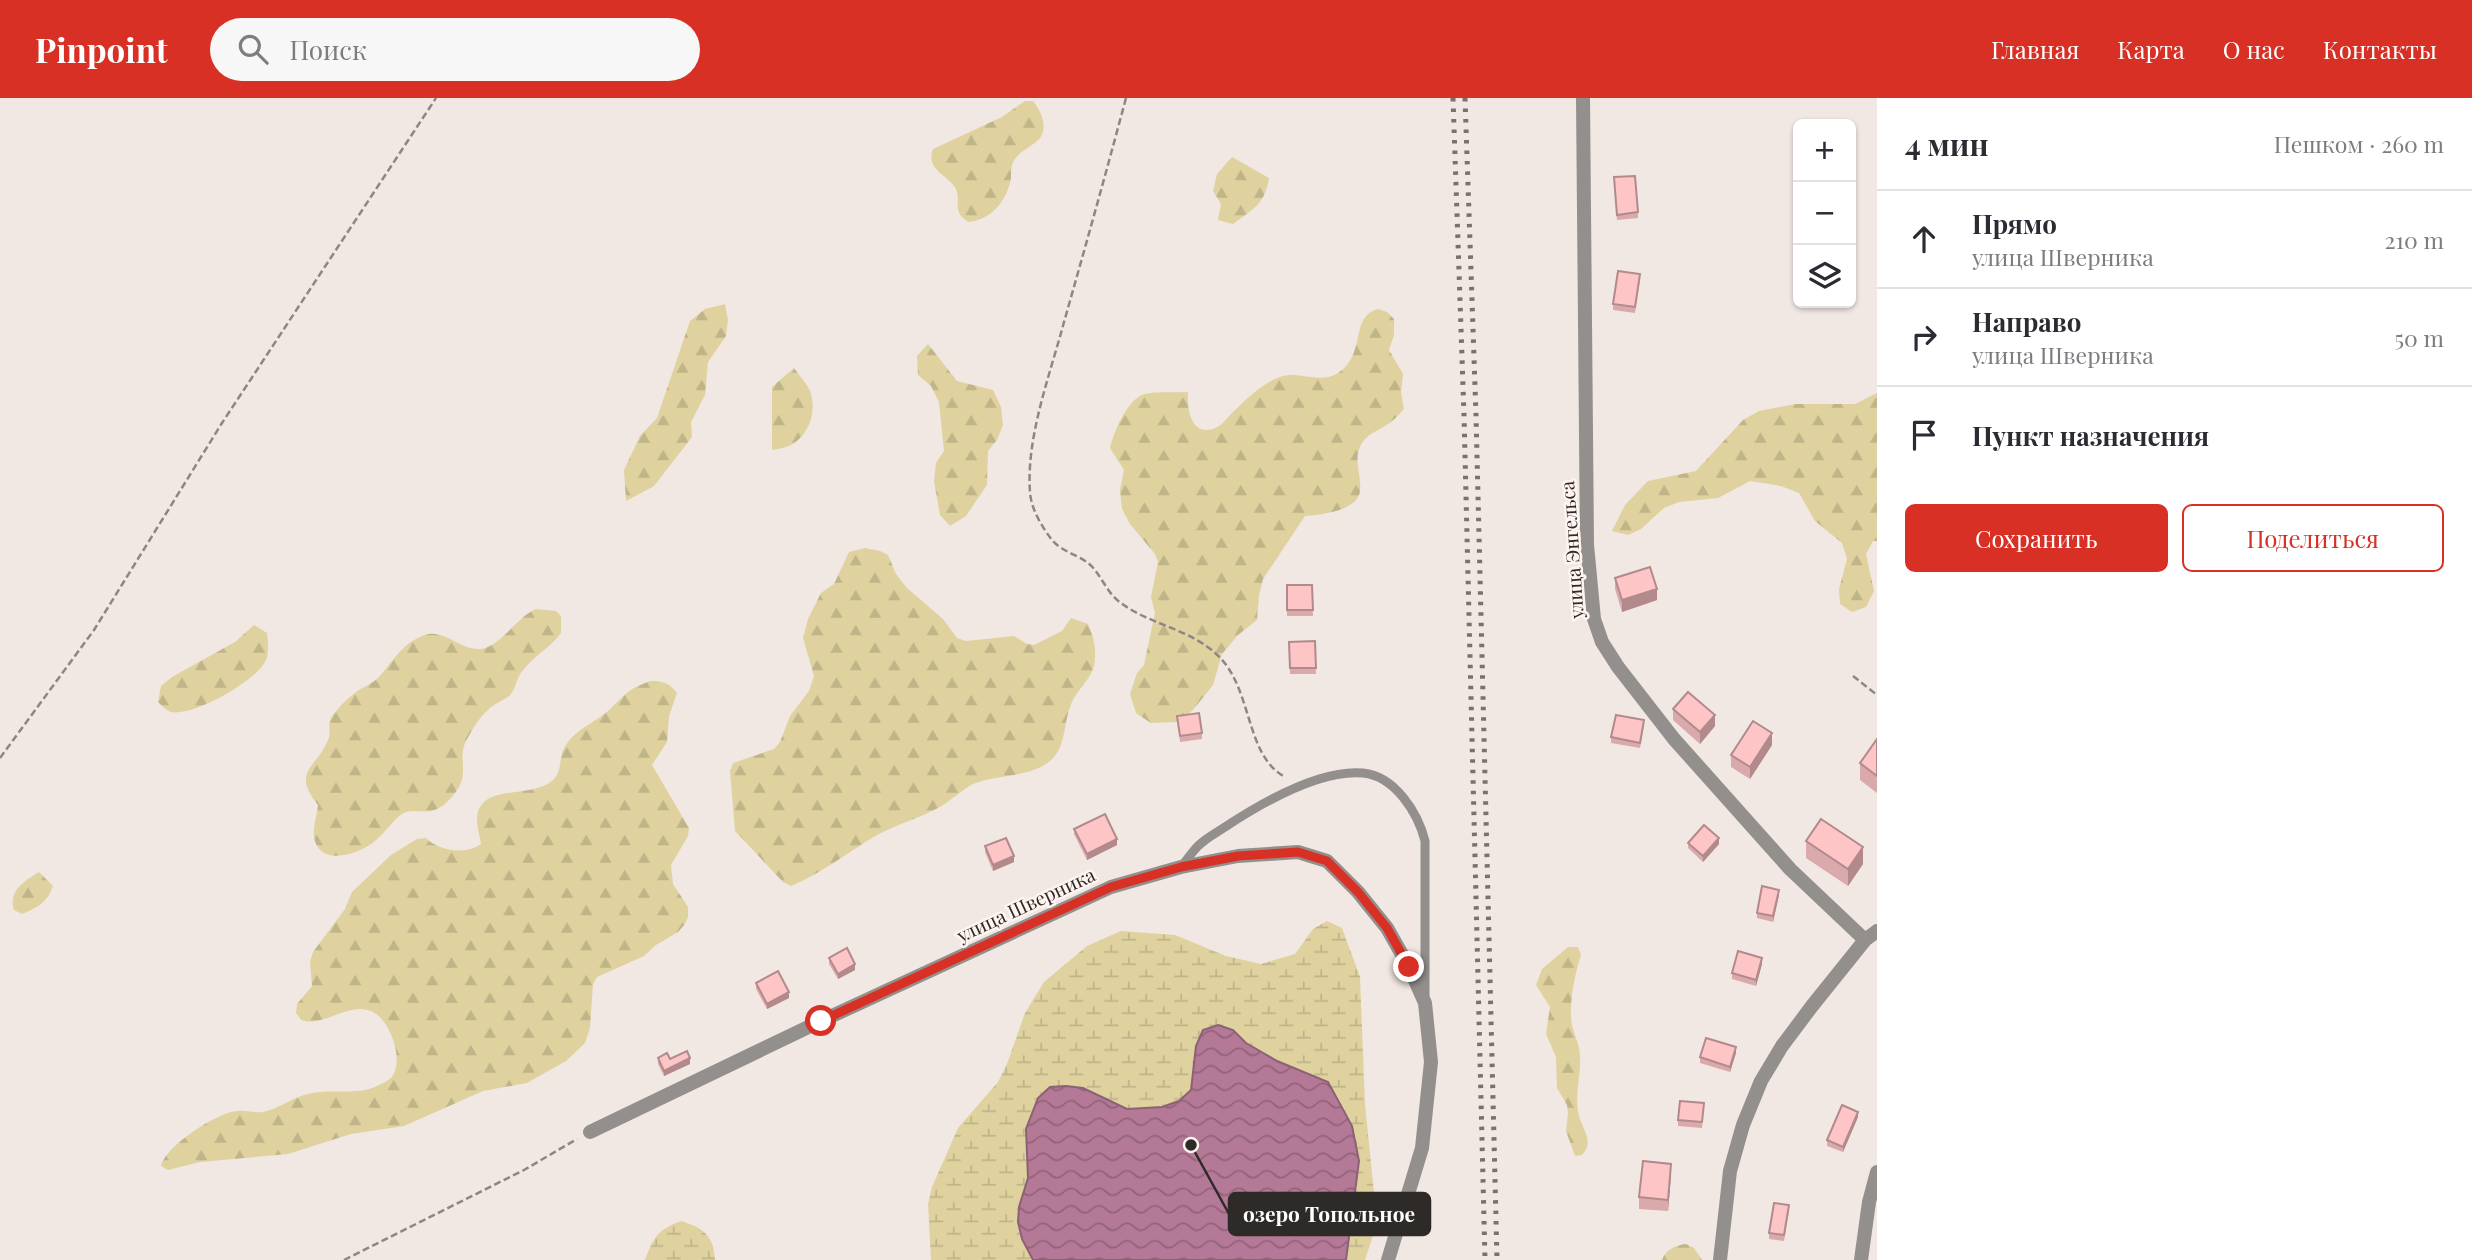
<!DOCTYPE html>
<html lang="ru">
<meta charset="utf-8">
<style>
body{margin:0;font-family:"Playfair Display",serif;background:#f7f7f7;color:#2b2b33}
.controls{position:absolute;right:21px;top:21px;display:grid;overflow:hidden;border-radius:10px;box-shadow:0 2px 5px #0004}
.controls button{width:63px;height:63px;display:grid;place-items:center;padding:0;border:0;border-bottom:2px solid #e1e1e2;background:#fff;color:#2b2b33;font:35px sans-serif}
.stop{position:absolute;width:21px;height:21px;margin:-16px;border:5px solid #d93025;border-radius:50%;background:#fff}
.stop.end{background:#d93025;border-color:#fff;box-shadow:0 2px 7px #0008}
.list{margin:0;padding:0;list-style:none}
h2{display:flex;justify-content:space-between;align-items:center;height:91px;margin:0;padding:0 28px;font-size:30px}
h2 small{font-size:23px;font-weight:400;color:#7c7c81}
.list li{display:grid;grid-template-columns:46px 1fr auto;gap:21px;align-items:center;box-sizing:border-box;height:98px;padding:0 28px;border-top:2px solid #e1e1e2}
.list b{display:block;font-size:26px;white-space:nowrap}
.list p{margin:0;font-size:23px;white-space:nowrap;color:#7c7c81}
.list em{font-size:23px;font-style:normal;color:#7c7c81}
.actions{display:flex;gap:14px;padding:21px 28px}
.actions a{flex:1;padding:16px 0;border:2px solid #d93025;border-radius:10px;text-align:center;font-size:24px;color:#d93025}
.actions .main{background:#d93025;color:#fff}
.icon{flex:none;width:38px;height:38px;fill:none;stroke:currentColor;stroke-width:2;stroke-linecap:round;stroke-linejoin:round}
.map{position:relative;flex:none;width:1877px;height:1162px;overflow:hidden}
header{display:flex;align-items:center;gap:42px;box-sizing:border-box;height:98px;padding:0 35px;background:#d93025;color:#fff}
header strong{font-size:33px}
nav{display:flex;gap:38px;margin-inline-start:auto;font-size:24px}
.search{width:490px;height:63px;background:#f7f7f7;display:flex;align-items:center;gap:18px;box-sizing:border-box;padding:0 24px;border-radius:38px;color:#7c7c81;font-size:26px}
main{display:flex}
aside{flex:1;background:#fff}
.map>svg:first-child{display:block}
.forest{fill:url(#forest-firs)}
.wetland{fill:url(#wetland-marsh)}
.water{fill:url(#water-waves);stroke:#8c6175;stroke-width:2}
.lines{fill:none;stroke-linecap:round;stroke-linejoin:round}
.path{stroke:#8d8684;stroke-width:2.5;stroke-dasharray:7 3.5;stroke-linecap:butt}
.service{stroke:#928f8c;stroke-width:9}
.minor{stroke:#928f8c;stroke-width:14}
.rail{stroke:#78716f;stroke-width:5;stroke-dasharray:3.5 7;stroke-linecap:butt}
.wall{fill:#daa9ab}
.shaded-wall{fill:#b28a8b}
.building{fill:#fec5c7;stroke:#b28a8b;stroke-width:2}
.route{stroke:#d93025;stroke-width:9}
.labels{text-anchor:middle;stroke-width:5;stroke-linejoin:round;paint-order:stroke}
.street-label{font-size:19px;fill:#2e2a28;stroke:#fff4f0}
.leader{fill:none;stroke:#2e2a28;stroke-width:2.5}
.callout-dot{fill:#2e2a28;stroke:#fff4f0;stroke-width:2.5}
.callout{fill:#2e2a28;stroke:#2e2a28;stroke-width:2.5}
.callout-label{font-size:21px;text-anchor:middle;font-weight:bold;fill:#fff}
</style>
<header>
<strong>Pinpoint</strong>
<div class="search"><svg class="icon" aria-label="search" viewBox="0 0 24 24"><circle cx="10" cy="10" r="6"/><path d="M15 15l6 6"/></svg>Поиск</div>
<nav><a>Главная</a><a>Карта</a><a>О нас</a><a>Контакты</a></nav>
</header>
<main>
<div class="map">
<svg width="1877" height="1162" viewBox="0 0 1877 1162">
<defs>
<pattern id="forest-firs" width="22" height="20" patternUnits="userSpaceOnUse" patternTransform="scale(1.75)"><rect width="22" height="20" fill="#dfd29f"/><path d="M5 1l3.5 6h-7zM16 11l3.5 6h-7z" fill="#c0b489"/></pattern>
<pattern id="wetland-marsh" width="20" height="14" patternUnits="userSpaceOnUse" patternTransform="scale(1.75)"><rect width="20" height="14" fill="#dfd29f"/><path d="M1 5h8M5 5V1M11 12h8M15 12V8" fill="none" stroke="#c0b489"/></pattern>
<pattern id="water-waves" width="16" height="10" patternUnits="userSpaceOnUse" patternTransform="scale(1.75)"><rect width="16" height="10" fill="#b47996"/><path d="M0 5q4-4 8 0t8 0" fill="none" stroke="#93637a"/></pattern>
</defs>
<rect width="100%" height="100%" fill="#f1e7e3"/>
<path class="forest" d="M1025,3h8c5,6 8,12 10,20 5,24 -21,24 -30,41 -2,5 -2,11 -2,16 -4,22 -19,42 -43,44 -19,-13 -4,-22 -14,-36 -10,-13 -28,-17 -21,-37l69,-32z
M1232,59l37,21c-4,26 -16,31 -36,46l-15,-4 3,-16 -8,-13 4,-17z
M725,206l3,16 -2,16 -18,26 -3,33 -14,27 1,15 -38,49 -28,15 -2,-31 16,-34 17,-18 33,-97 15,-12z
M1378,211l9,3 7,7v16l-5,15 14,24 -2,18 3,17c-4,4 -8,9 -12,12 -9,8 -23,11 -30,22 -10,16 0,31 -2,48 -2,20 -40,24 -55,25l-42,63 -4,17 -2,24 -19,15 -16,19 -9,31 -20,25 -16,12 -26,1 -15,-10 -6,-19 7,-21 7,-8 11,-52 -4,-16 7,-35 -3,-8 -25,-30 -8,-15 -2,-19 4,-20 -14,-22c4,-16 16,-46 32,-53 8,-4 35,-2 46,-3 -1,15 2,44 25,37 9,-3 14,-11 20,-17 12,-12 31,-30 47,-35 19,-7 40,8 58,-4 29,-18 11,-56 40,-64z
M928,246l29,37 36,9 8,17 2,18 -6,15 -9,11 -1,34 -21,31 -16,10 -10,-11 -6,-34 2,-18 8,-12 -5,-49 -8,-16 -13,-11 -1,-19z
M794,270c4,6 10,12 14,19 11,20 2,49 -19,59 -5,2 -12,3 -17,4v-63z
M1877,295v148h-4l-7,13 8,37 -8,16 -14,5 -12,-8 -1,-15 8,-30 -5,-16 -27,-22 -16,-28 -18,-7 -31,-5 -32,17 -39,4 -15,6 -23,21 -13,6 -16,-4 13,-26 23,-24 48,-10 47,-51 16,-9 36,-7h60z
M865,450l15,3 8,4 8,19 11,14 36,31 14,19 9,3 48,-5 13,8 7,1 28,-14 9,-13 17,6c6,14 9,26 6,42 -4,14 -16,23 -22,36 -9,19 -5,45 -22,59 -21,17 -53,13 -77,23 -12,6 -23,18 -35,24 -19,10 -40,16 -59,26 -30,17 -56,39 -88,52l-8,-4 -48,-51 -5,-60 3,-8 41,-14 6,-7 10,-26 19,-25 5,-15 -11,-38 5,-19 13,-26 13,-9 15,-32z
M536,511l20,2 5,5v17c-10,14 -27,23 -38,37 -6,7 -7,17 -12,24 -6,6 -16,9 -22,15 -9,7 -17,21 -22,30 -12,22 7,35 -17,60 -20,22 -35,6 -48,15 -10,7 -17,19 -27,27 -15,13 -56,27 -61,-4 -1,-10 3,-23 4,-32 -27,-34 -2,-36 10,-65 4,-8 -2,-17 5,-25 6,-8 15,-17 23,-23 7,-5 16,-8 22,-14 14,-15 22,-32 42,-41 22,-12 39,14 61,12 19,-2 37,-33 55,-40z
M254,527l13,8c1,10 3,23 -4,32 -12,18 -70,52 -92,47 -5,-2 -9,-6 -13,-10l3,-16 11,-9 63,-35z
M650,583c14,0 19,2 27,12l-8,23 -2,26 -15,23 37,63 -1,8 -17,29 2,19 15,23v10l-3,7 -7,8 -22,13 -12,11 -47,21 -4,7 -3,44 -5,15 -19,18 -39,22 -44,8 -79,35 -53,8 -63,20 -88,8 -32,8 -7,-4c5,-20 55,-53 76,-55 8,-1 18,2 26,1 16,-3 30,-15 45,-18 21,-6 49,2 69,-8 4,-2 11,-5 14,-8 14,-16 0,-57 -18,-66 -24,-12 -48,16 -72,8l-5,-7 1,-9 15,-18 -2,-24 3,-10 32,-43 7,-17 39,-37 26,-16 9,-1c12,13 40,17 55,6 -2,-14 -9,-29 2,-41 15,-16 51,-6 70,-23 10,-9 5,-24 13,-35 9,-14 23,-20 37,-30 10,-7 17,-18 28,-25 5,-4 13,-6 19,-9z
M39,774l14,14c-5,16 -16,22 -31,28l-8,-4c-6,-19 10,-29 25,-38z
M1568,849h10l3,8c-6,18 -13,51 -9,70 2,10 8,20 8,31 1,19 -5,36 -2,55 2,17 18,29 4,44l-7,1 -9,-25 2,-18 -1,-8 -10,-17 -1,-31 -10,-23 4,-27 -14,-22 6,-16z
M1686,1146l8,4 8,12h-40c3,-10 14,-15 24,-16z"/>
<path class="wetland" d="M1327,823l15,7 18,49 5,127 12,119 -12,37h-19l13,-99 -31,-79 -51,-21 -31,-18 -13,-13 -15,-5 -15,6 -7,15 -5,44 -12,11 -17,6 -35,2 -44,-21 -57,41 2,49 -9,29 3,32 11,21h-102l-3,-56 4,-17 26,-59 40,-46 9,-18 18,-51 19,-31 43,-36 34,-15 54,4 51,21 35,8 34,-10 18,-25z
M681,1123c22,7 33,14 34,39h-70c9,-23 12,-30 36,-39z"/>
<path class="water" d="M1218,927l15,5 13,13 31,18 51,21 24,44 7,35 -13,99h-313l-11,-21 -4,-17 1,-15 9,-29 -2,-49 12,-31 12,-11 16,-1 17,2 44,21 35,-2 17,-6 12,-11 5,-44 7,-16z"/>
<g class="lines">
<path class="path" d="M1126,0c-20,75 -41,150 -62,224 -14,53 -38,115 -34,170 1,17 12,35 22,48 9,11 24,14 36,23 13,10 18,30 33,40 28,21 65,25 93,49 40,33 29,102 71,125
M1853,578l24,19
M0,660l94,-128 128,-207 214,-325
M344,1162l180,-90 53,-31"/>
<path class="service" d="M1181,769c6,-7 11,-15 17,-21 8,-8 18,-13 27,-19 35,-23 94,-58 138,-54 32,3 55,40 62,68v154"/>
<path class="minor" d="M1583,0l4,447 7,74 8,23 16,25 56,72 116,130 75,71
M590,1034l231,-111 290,-134 70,-20 57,-11 60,-4 29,9 31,31 29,36 22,39 16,36 6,59 -9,86 -34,112
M1720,1162l10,-89 13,-46 18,-44 21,-35 30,-40 53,-66 12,-9
M1861,1162l8,-58 8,-30"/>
<path class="rail" d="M1453,0l11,317 21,845
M1465,0l11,317 21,845"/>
</g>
<path class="wall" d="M1614,85l24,29v6l-21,2z
M1640,182l-5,33 -22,-3v-6z
M1615,480l42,22 -35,12 -7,-23z
M1287,487h25l1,31h-26z
M1315,543l1,33h-26l-1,-32z
M1673,611l42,17 -15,18 -27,-24z
M1177,618l25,17v6l-22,3z
M1644,628l-4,22 -29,-5v-6z
M1877,641v54l-17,-13v-17z
M1772,647l-22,34 -19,-12v-12z
M1074,731l43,16 -30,15 -13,-26z
M1806,743l57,23 -15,22 -42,-28z
M1688,745l31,1 -16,18 -15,-14z
M985,748l29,16 -21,9 -8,-19z
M1779,797l-6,27 -16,-4v-5z
M829,860l26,12 -17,9 -9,-15z
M1762,866l-6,22 -24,-7v-6z
M756,885l33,15 -22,11 -11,-20z
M1736,955l-6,19 -30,-9v-6z
M658,960l12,1 20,5 -26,12 -6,-12z
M1704,1011l-2,19 -24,-2v-6z
M1858,1019l-15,35 -16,-6v-6z
M1671,1077l-3,36 -29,-2v-12z
M1789,1113l-5,30 -15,-2v-6z"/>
<path class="shaded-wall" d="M1657,491v11l-35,12v-12z
M1715,617v11l-15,18v-12z
M1772,635v12l-22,34v-12z
M1719,740v6l-16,18v-6z
M1117,741v6l-30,15v-6z
M1863,749v17l-15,22v-17z
M1014,758v6l-21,9v-6z
M1779,792v5l-6,27v-6z
M1762,860v6l-6,22v-6z
M855,866v6l-17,9v-5z
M789,894v6l-22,11v-5z
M1736,949v6l-6,19v-5z
M690,960v6l-26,12v-5z
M1858,1014v5l-15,35v-5z
M1671,1066v11l-3,36v-11z"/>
<path class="building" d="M1635,78l3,36 -21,3 -3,-38z
M1618,173l22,3 -5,33 -22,-3z
M1650,469l7,22 -35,11 -7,-22z
M1287,487h25l1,25h-26z
M1315,543l1,27h-26l-1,-26z
M1688,594l27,23 -15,17 -27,-23z
M1199,615l3,20 -22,3 -3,-20z
M1616,617l28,5 -4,23 -29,-6z
M1753,623l19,12 -22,34 -19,-12z
M1877,641v37l-17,-13z
M1105,716l12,25 -30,15 -13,-25z
M1821,721l42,28 -15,22 -42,-28z
M1704,727l15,13 -16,18 -15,-13z
M1006,740l8,18 -21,9 -8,-19z
M1762,788l17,4 -6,26 -16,-3z
M847,850l8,16 -17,10 -9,-16z
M1738,853l24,7 -6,22 -24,-7z
M778,873l11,21 -22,12 -11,-21z
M1706,940l30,9 -6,20 -30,-10z
M687,953l3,7 -26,13 -6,-13 9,-5 3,6z
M1680,1003l24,2 -2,19 -24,-2z
M1842,1007l16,7 -15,35 -16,-7z
M1643,1063l28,3 -3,36 -29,-3z
M1774,1105l15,2 -5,30 -15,-2z"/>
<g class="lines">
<path class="route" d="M821,923l290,-134 70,-20 57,-11 60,-4 29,9 31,31 29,36 22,39"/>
</g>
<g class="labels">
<g class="street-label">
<text transform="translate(1572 452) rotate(-94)" y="7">улица Энгельса</text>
<text transform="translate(1026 807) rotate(-25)" y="7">улица Шверника</text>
</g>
</g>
<path class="leader" d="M1191 1047L1229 1116"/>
<circle class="callout-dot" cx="1191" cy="1047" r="7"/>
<rect class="callout" x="1229" y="1095" width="201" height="42" rx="7"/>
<g class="callout-label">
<text x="1329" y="1124">озеро Топольное</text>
</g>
</svg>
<div class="controls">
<button>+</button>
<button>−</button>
<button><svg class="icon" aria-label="layers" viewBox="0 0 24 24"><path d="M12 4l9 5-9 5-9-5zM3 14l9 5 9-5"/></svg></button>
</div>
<div class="stop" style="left:821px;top:923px"></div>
<div class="stop end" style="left:1409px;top:869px"></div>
</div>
<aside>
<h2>4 мин<small>Пешком · 260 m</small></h2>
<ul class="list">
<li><svg class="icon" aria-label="ahead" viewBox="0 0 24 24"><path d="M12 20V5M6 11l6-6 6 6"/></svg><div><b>Прямо</b><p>улица Шверника</p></div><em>210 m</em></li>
<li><svg class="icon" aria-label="right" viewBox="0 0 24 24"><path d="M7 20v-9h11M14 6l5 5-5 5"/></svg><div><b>Направо</b><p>улица Шверника</p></div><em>50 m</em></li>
<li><svg class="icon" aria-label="arrive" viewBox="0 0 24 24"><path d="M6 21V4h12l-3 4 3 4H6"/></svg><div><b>Пункт назначения</b></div></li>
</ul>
<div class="actions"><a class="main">Сохранить</a><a>Поделиться</a></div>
</aside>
</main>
